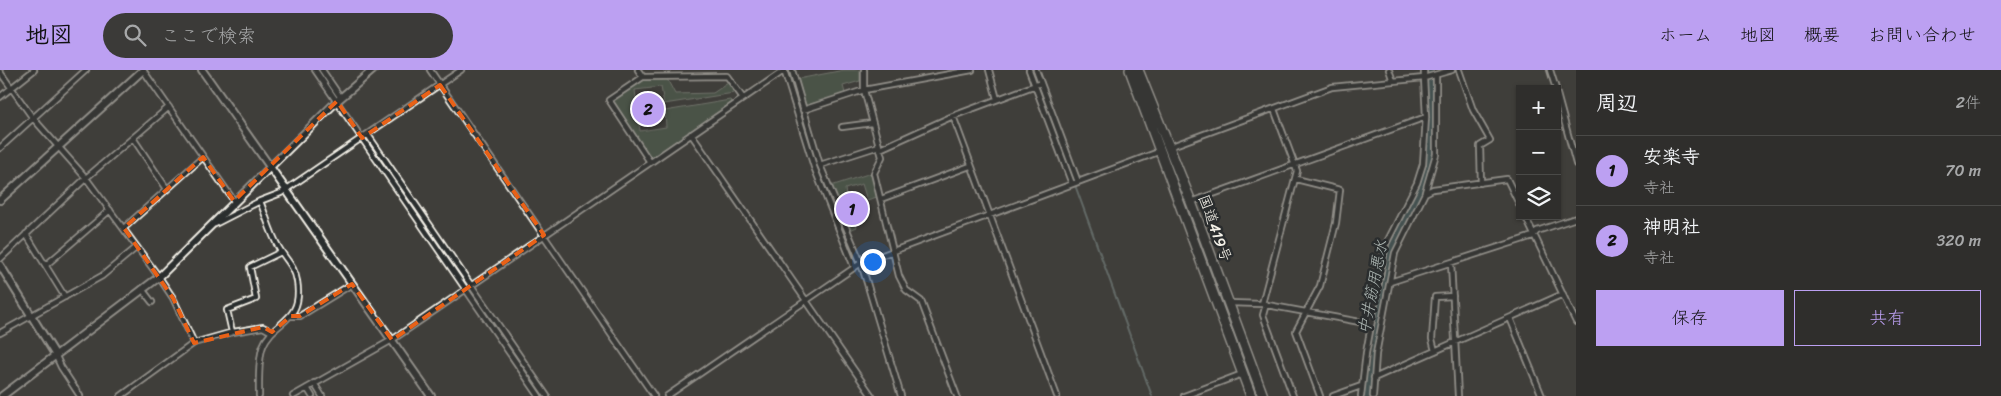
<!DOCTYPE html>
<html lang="ja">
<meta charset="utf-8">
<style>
body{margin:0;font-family:Sriracha,"Klee One",sans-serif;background:#3b3a38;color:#f1f3f6}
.controls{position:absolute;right:15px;top:15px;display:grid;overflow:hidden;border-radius:0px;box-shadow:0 1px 4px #0004}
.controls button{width:45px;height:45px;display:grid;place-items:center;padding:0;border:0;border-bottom:1px solid #4a4a48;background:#2f2e2c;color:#f1f3f6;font:25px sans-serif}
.you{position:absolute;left:872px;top:191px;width:18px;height:18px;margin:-12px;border:4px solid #fff;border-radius:50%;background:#1a73e8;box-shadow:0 0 0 8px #1a73e833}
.badge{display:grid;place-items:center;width:32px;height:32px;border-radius:50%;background:#bca0f2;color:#111;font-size:16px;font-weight:700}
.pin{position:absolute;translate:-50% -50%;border:2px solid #fff;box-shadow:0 1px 5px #0006}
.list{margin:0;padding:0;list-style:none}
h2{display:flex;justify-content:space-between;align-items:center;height:65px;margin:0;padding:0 20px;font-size:21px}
h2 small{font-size:16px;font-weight:400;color:#a7a8a9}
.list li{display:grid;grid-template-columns:32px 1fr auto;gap:15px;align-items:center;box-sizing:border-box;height:70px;padding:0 20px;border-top:1px solid #4a4a48}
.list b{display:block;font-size:19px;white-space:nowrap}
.list p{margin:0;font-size:16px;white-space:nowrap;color:#a7a8a9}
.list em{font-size:16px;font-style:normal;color:#a7a8a9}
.actions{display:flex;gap:10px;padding:15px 20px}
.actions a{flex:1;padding:11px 0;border:1px solid #bca0f2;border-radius:0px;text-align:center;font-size:18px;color:#bca0f2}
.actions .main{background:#bca0f2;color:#111}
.icon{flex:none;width:28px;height:28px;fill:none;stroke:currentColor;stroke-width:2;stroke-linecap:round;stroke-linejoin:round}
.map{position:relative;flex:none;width:1576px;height:326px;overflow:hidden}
header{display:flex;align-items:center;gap:30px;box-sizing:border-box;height:70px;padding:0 25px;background:#bca0f2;color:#111}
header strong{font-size:24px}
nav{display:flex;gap:28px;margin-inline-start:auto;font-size:18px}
.search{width:350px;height:45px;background:#3b3a38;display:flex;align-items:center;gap:12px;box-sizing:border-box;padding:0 18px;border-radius:28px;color:#a7a8a9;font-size:19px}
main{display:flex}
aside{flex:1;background:#2f2e2c}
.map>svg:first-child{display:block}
.green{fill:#596d58;stroke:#a6afa0}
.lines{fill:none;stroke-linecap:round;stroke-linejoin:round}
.stream{stroke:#8d9f9c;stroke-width:2}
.canal{stroke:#49686a;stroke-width:5.5}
.street-casing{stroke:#f4f1e8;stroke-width:8}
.secondary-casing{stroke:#f4f1e8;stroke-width:10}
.highway-casing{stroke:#f4f1e8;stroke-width:12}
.street{stroke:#2a2d2e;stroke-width:4.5}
.secondary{stroke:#2a2d2e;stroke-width:6}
.highway{stroke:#2a2d2e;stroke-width:9}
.marked{fill:none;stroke:#e96117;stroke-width:4;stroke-dasharray:10 6;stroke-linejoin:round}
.labels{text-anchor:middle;stroke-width:5;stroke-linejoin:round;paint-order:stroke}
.street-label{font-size:15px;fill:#f4f1e8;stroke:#2a2d2e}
.water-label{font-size:16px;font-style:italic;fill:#b0bab6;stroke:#2a2d2e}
</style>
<header>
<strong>地図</strong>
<div class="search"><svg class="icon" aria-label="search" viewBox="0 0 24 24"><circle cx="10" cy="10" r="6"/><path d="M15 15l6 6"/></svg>ここで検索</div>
<nav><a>ホーム</a><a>地図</a><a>概要</a><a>お問い合わせ</a></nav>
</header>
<main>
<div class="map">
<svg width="1576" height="326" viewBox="0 0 1576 326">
<rect width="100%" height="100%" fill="#3f3e3a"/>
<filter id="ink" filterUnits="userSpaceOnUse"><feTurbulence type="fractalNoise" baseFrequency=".02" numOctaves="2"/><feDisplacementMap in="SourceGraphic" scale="10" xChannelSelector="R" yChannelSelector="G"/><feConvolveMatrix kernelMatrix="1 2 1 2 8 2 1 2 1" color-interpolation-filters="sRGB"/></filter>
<g filter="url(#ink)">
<path class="green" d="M844,0h16v11l-17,5 2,7 -39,14 -8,-28z
M667,9l8,15 38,-1 15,-10 6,10 -70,11 -3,-17 -26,3 5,41 26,-4 -1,-16 65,-11 2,2 -81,56 -39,-57 31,-21z
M871,103l6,24 -10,3 -5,-16 -17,5 2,14 -4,2 4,13 7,-2 3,11 -7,3 -19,-44z"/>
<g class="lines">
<path class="stream" d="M1031,0l36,94
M368,69l176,257
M1075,115l77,211"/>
<path class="canal" d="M1367,326l23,-148 34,-67 5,-15 3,-36 -2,-60"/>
<g class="street-casing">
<path id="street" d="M143,0l91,131
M315,0l224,326
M322,0l19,28
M430,0l224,326
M638,0l5,7 84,-1 16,22
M784,0l30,97 40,100
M792,0l28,95 41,98 40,133
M864,0v20l18,67 -8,16 25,103 7,14 15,11 36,95
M989,0l8,29
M1029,0l43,114
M1036,0l42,112
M1389,0l4,11
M1424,0v8l28,-8
M1459,0l14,40 17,30 -10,6 1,37
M1550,0l6,19
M0,2l32,45 54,61 73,99 14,21 21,45
M643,7l-34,23 41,62
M1557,24l19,70
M0,27l34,-27
M803,40l61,-20 108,-20
M953,46l104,280
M842,57l30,-4
M691,64l181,262
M368,65l179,261
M133,68l34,51
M1169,77l163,-60 92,-9 2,39 -3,47 -6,19 -31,61 -20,109 -5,43
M0,78l86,-78
M880,79l73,-33 88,-33
M820,95l59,-19
M1296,109l44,11 -4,33 -16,63 -24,45 24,65
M1425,122l11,-38v-79
M881,129l89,-33
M1191,132l235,-85
M1525,146l51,106
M215,154l45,-23
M124,158l79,-71
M26,164l39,63
M0,189l86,-81 83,-71
M1451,193l7,133
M46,195l64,-55
M1390,212l143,-46 4,-5 39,-13
M142,219l10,13
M1229,233l33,1 109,20
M1262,234l35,-133 -23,-62
M1266,234l-3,11 30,81
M291,246h9l52,-32
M1510,248l32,78
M232,262l-5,-22 29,-11 -6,-32 31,-15
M0,263l102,-57 35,-29
M1435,281l-3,-12 3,-42 18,-1
M55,284l6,13 19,29
M1374,308l189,-84
M314,313l8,13
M307,318l5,8
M121,326l73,-53 39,-11 30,-5 9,5
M259,326c0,-15 -1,-37 4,-50 10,-26 41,-23 34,-65 -2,-14 -11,-21 -18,-33 -8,-13 -13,-32 -19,-47l21,-8 180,-123
M293,326l99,-56 393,-270
M667,326l194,-133 300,-112
M1184,326l58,-22
M1333,326l28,-10
M1373,326l3,-42 19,-101 30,-60 8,-4 74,-10 13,27"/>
</g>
<g class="secondary-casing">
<path id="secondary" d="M202,0l229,326
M0,130l143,-130
M0,195l55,89
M2,326l157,-119 178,-176 36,-31"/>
</g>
<g class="highway-casing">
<path id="highway" d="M1130,0l121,326
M1138,0l53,132 72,194"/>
</g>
<use href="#street" class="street"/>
<use href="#secondary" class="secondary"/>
<use href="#highway" class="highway"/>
</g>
</g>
<path d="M0 0H1576V326H0ZM440,15l104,150 -152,105 -40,-56 -52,32h-9l-19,16 -9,-5 -69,16 -21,-45 -49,-70 79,-71 31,44 103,-100 25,37z" fill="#3f3e3a" fill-opacity=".55" fill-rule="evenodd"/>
<path class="marked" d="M440,15l104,150 -152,105 -40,-56 -52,32h-9l-19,16 -9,-5 -69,16 -21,-45 -49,-70 79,-71 31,44 103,-100 25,37z"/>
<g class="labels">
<g class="street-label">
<text transform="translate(1215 158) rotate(70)" y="5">国道419号</text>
</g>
<g class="water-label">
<text transform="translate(1372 217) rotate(-79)" y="6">中井筋用悪水</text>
</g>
</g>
</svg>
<div class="controls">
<button>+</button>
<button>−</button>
<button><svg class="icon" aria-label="layers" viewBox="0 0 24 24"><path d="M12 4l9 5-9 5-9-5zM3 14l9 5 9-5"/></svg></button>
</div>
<div class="you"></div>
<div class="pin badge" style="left:852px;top:139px">1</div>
<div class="pin badge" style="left:648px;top:39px">2</div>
</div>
<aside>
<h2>周辺<small>2件</small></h2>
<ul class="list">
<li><span class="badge">1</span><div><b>安楽寺</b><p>寺社</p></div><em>70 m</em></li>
<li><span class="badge">2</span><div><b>神明社</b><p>寺社</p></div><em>320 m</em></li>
</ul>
<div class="actions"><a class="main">保存</a><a>共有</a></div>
</aside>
</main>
